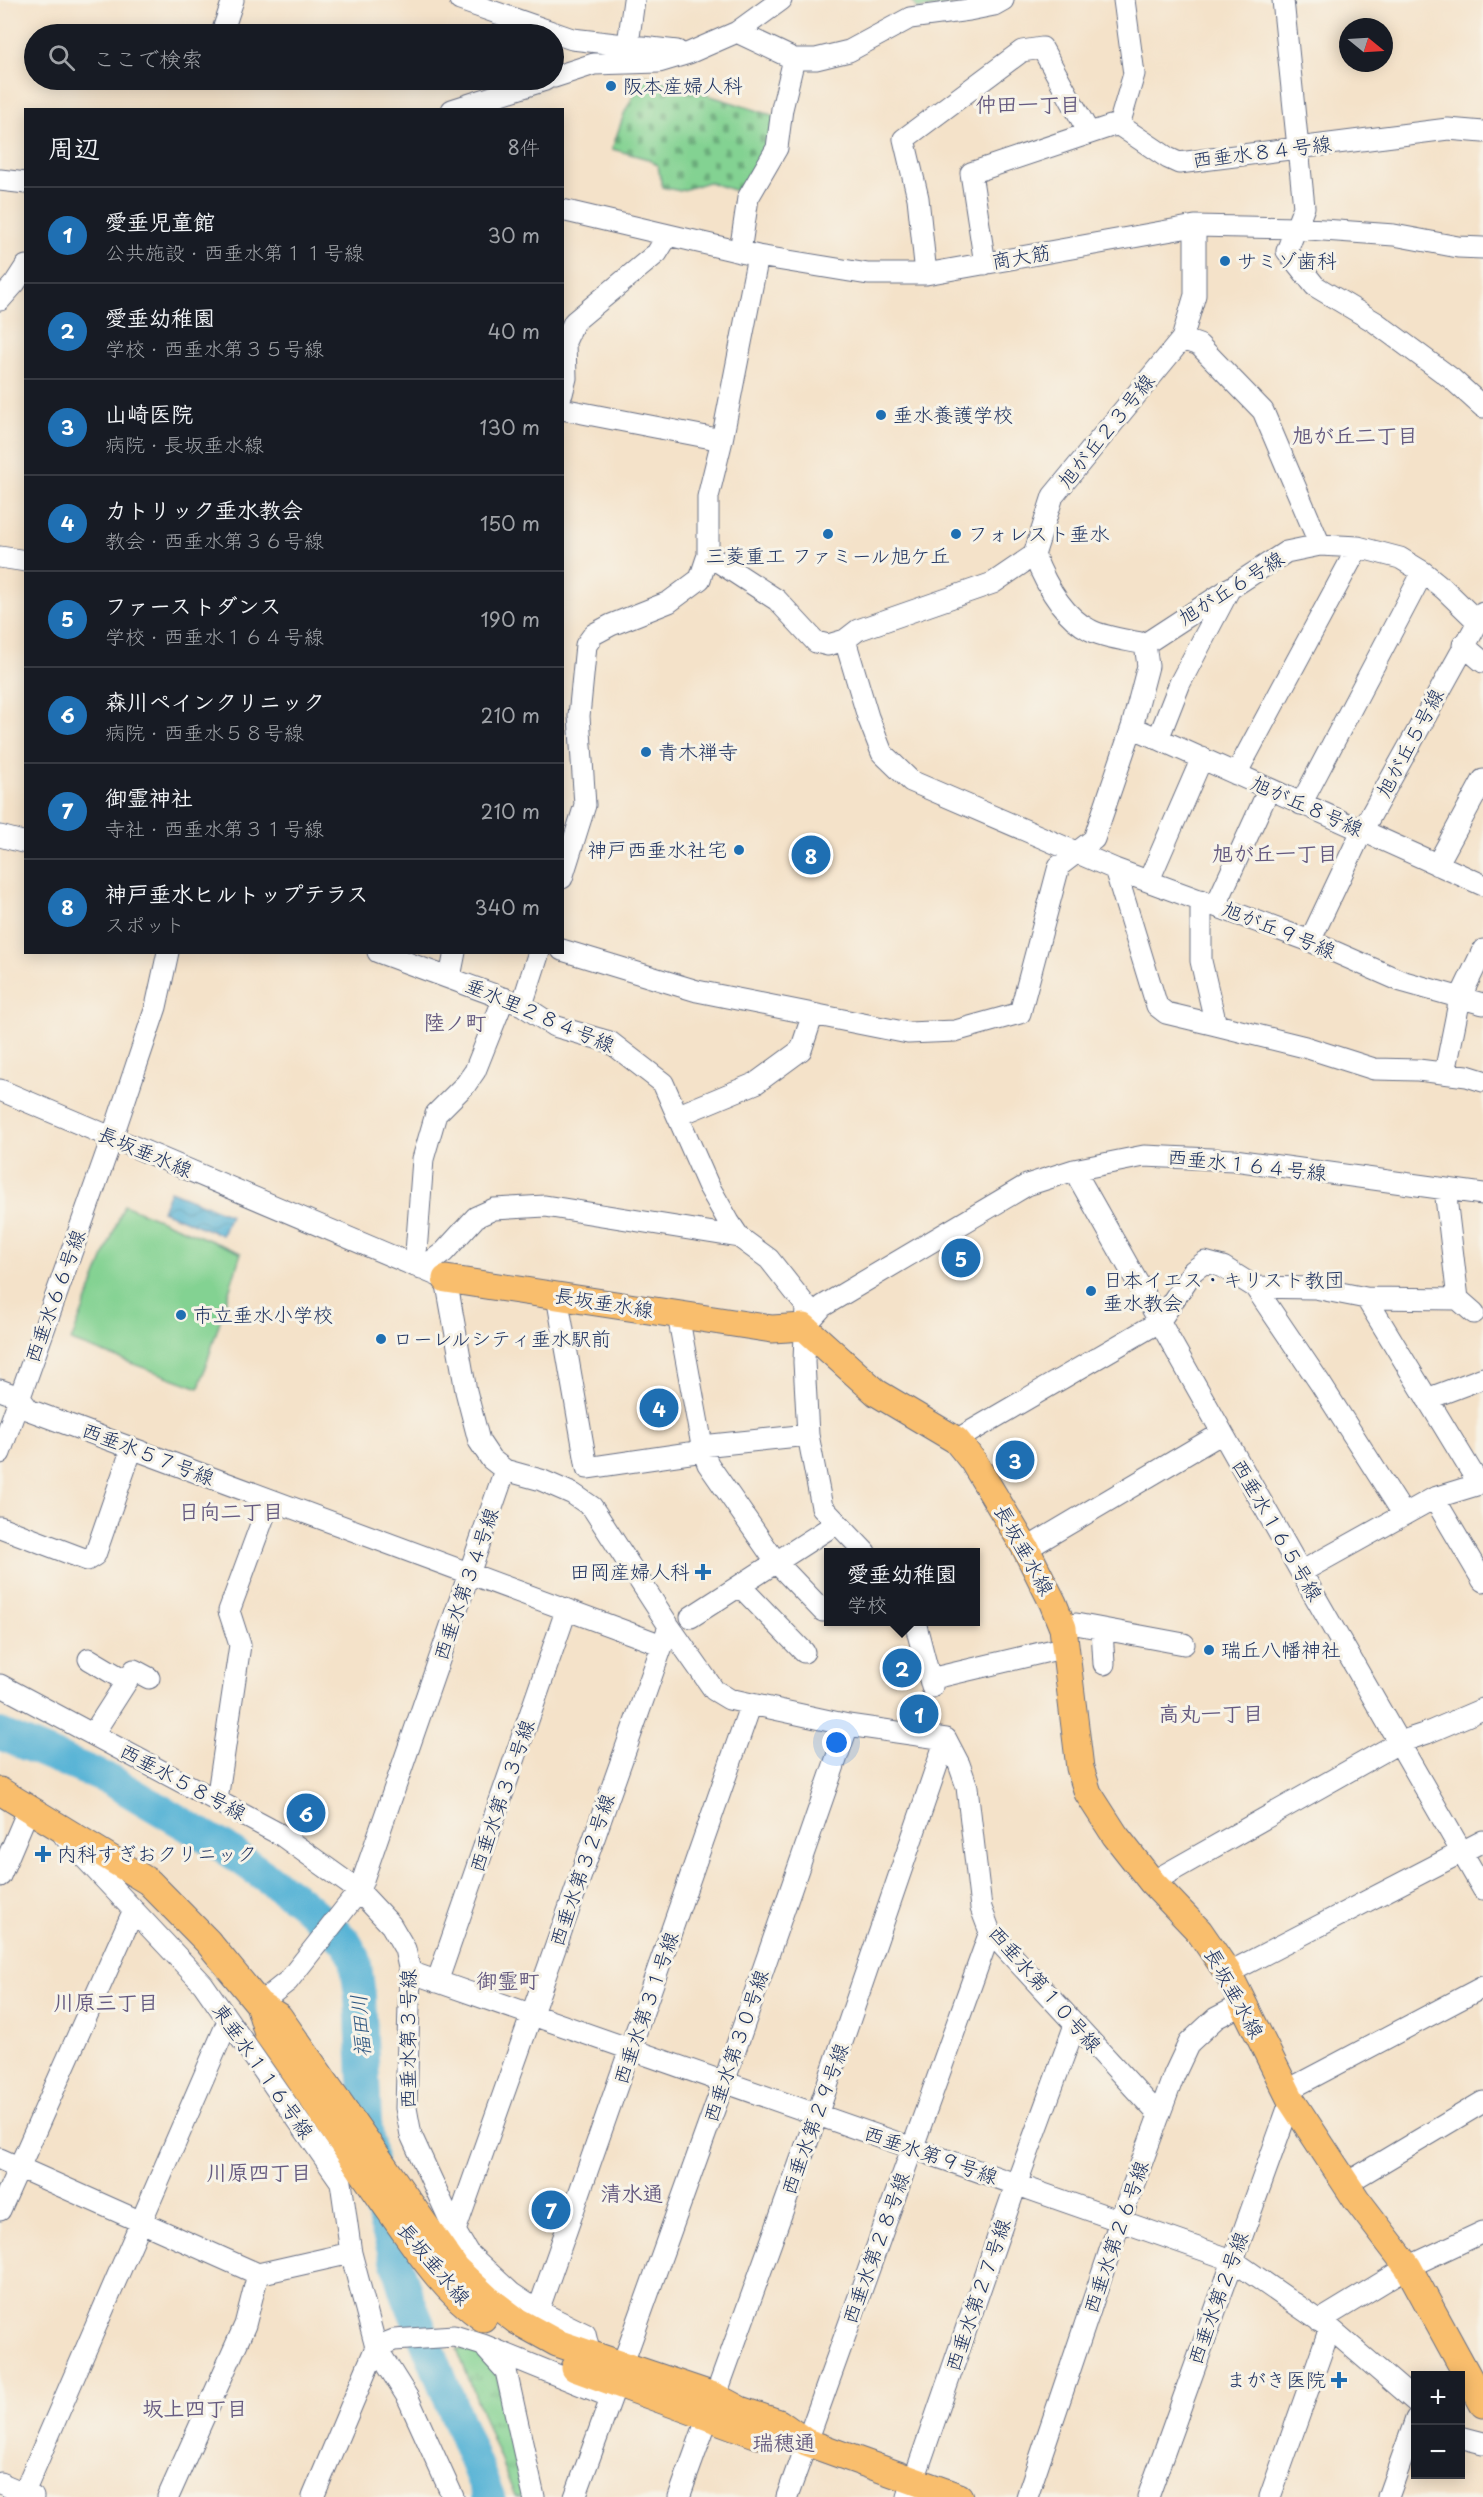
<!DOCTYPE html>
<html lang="ja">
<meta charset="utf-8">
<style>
body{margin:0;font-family:"Playpen Sans","Klee One",sans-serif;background:#242831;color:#f1f3f6}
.controls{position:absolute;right:18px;bottom:18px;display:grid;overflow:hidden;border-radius:0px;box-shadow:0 3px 15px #0003}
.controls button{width:54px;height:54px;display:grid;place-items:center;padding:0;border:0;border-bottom:2px solid #363941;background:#171b24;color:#f1f3f6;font:30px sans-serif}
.compass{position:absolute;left:1339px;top:18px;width:54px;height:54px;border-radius:50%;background:#171b24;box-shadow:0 3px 15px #0003;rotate:108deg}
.you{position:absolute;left:837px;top:1743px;width:21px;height:21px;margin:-15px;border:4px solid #fff;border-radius:50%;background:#1a73e8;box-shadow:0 0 0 9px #1a73e833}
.badge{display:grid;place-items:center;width:39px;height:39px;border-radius:50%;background:#1f6fb2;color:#fff;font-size:20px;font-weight:700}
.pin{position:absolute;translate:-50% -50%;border:3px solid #fff;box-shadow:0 2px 6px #0006}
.popup{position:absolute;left:824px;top:1548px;width:156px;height:78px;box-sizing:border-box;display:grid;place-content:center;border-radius:0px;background:#171b24;filter:drop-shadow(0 2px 4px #0005);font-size:20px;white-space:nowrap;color:#9ea1a6}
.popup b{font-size:22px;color:#f1f3f6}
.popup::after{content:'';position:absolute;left:50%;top:100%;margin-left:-12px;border:12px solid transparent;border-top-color:#171b24}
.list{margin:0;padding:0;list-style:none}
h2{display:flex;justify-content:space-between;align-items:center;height:78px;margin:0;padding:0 24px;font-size:26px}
h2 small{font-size:20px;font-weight:400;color:#9ea1a6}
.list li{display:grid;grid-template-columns:39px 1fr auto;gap:18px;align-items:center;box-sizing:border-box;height:96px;padding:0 24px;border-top:2px solid #363941}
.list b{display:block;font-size:22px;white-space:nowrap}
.list p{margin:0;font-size:20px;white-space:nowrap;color:#9ea1a6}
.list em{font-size:20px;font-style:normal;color:#9ea1a6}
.icon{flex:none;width:33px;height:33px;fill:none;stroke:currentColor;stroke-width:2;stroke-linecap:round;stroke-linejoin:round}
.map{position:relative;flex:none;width:1483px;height:2497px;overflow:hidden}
.search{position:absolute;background:#171b24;box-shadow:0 3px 15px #0003;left:24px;top:24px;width:540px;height:66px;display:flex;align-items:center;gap:15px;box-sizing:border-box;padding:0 21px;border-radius:33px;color:#9ea1a6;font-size:22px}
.panel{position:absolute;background:#171b24;box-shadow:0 3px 15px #0003;left:24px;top:108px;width:540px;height:846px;border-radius:0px}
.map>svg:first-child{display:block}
.grass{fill:url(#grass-tufts);stroke:#4f8078;stroke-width:1.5}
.cemetery{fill:url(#cemetery-stones);stroke:#4f8078;stroke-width:1.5}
.pitch{fill:#83d292;stroke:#4f8078;stroke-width:1.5}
.water{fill:url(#water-waves);stroke:#3a729a;stroke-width:1.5}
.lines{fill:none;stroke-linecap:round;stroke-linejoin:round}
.river{stroke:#58b4d6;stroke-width:32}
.minor-casing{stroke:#676e83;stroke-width:23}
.major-casing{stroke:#676e83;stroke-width:29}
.minor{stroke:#fff;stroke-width:21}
.major{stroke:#f9be6d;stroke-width:27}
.poi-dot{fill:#1f6fb2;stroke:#f7f3e8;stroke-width:2}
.labels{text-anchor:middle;stroke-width:6;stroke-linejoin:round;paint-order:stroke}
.poi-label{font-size:20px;fill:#1b2f5e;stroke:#f7f3e8;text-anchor:start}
.street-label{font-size:20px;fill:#1b2f5e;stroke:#f7f3e8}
.neighbourhood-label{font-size:21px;font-weight:bold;fill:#665b81;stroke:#f7f3e8}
.water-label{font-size:21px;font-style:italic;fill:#2d5782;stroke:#f7f3e8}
</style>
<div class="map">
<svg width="1483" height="2497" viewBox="0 0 1483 2497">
<defs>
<pattern id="grass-tufts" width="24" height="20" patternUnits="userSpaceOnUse" patternTransform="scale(1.5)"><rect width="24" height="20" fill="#83d292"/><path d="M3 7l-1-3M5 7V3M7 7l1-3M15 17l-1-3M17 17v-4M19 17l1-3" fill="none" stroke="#6aab7a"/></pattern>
<pattern id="cemetery-stones" width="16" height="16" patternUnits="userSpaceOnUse" patternTransform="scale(1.5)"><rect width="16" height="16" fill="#83d292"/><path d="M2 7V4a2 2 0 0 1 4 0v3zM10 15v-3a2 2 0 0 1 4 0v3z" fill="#6aab7a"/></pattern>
<pattern id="water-waves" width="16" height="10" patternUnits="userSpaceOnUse" patternTransform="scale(1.5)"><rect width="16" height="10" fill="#58b4d6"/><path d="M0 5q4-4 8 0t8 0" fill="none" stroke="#4893b1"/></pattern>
</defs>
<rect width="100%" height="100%" fill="#f7f3e8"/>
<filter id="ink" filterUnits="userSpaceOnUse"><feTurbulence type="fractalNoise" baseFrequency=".0167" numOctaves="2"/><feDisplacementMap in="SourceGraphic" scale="12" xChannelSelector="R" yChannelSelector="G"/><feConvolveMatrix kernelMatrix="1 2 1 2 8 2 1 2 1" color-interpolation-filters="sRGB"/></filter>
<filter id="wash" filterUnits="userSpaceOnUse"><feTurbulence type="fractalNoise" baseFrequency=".008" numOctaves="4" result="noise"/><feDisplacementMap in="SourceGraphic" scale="24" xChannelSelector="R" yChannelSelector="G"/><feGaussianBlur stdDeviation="1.35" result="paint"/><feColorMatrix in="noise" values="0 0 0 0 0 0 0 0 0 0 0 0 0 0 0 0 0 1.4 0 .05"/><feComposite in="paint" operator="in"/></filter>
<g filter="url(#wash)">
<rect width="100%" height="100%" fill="#f4e2c9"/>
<path class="grass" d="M911,0h74l-67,9z
M470,2348l25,18 29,131h-9l-58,-148z"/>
<path class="cemetery" d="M644,75l134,42 -14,43 -21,33 -35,-11 -28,9 -18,-4 -4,-21 -10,-7 -36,-10 12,-35z"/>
<path class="pitch" d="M124,1205l117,48 -42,135 -128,-47z"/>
<path class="water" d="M170,1191l60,24 -8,20 -60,-24z"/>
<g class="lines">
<path class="river" d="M0,1734l110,46 115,68 75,53 45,40 10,17 5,38 6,126 9,70 32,103 82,202"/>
</g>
</g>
<g filter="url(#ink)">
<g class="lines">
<g class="minor-casing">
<path id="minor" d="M460,0l112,39 105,12
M1283,0l21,207 -17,44 28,35 60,36 77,57 31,28
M223,30l10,-30
M737,32l57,27h22l33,-8 61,-33 59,-8 25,-5 9,-5
M628,44l6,-44
M554,77l40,-13 65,-2 30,-9 48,-21 44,-32
M452,110l93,-30
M1119,125l15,-51 -10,-74
M0,180l26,3
M562,210l196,46 110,18h58l269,-48 100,2 99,7 64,12 25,1
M740,252l8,-54 29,-50 5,-39 12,-50
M985,264l-14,-91 140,-47 8,-1 49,33 11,5 269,-34 35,3
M926,274l-8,-76 -14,-59 118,-88 20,-3 47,85
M0,300l15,-17 11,-17
M1182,339l17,6 64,66 57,134
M562,394l4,-16 -1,-36 9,-20 83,-69 11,-18
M562,409l160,31
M708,555l69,45 39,42 12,3 17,-5
M1034,555l-41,28 -135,47 -13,10 23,77 14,36 29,28 204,88 195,72 91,40 82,23
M0,557l26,4
M1145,644c-17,-4 -40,-6 -55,-14 -28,-14 -45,-47 -56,-75l19,-59 129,-157 13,-44v-69
M1145,644l141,-92 34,-7 38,2 42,11 23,14 21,17 34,33
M1463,645l20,17
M1132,727l351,158
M1158,739l22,-56 50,-95
M1236,774l122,-227
M1301,804l122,-232
M0,836l26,7
M1437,865l46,-85
M1115,869l42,137 9,7 50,12 -15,-64v-61
M562,878l23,-73 -6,-89 7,-71 8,-11 17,-9 58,-23 31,-23 8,-24v-58l14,-57 36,-184
M1149,880l53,-122
M1216,905l53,-116
M1310,941l52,-110 121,-218
M562,950l135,41 211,42 47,-2 65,-18 39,-147 35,-27 38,-112 16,-61 -3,-22
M378,952l144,53 32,21 56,16 53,41 45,102 21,37 10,15 30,22 37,47 -2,56 4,73 14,72 43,45
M450,977l5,-25
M522,1005l17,-53
M1216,1025l89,22 69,22 44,1 49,6 16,5
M1445,1073l15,-75 23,-48
M0,1090l446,189 20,112 13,50 12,18 14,11 36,10 32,14 19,13 77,119 45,64 15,9 119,26 98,14
M679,1115l77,-32 45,-33 12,-36
M1074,1170l227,402 182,317
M1445,1189l13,110 16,14
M415,1266l8,-107 13,-45 30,-30 9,-13 29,-73
M421,1269l23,-17 32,-35 18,-8 51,-3 194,31
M1255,1287l65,96 84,132
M557,1296l30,172 116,-17
M1366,1298l113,186
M678,1315l25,136 5,13 68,98 47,49
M804,1327l19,-21 204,-121 47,-15 70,-14 90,4 249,34
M0,1390l19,7 10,13 633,235
M1427,1399l56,-21
M956,1440l203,-118 34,-51 12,-9 18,5 32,20 60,1 51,10 92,1
M702,1446l106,-11
M0,1453l112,-315 44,-131 12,-55
M1434,1498l49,83
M0,1527l87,33 8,-5 37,-107
M1026,1549l196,-116
M1301,1572l133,-74 49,-15
M740,1586l64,66
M691,1617l146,-94
M915,1622l17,65
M1063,1628l13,-4 108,20
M1102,1629l2,35
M89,1659l37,22
M930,1679l136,-32
M0,1685l281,150 78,56 32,34 14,24 5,23 -4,136 5,27 44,96 13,22 43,40 27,18 47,23 5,21
M93,1734l41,-64 15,8
M946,1739l13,25 8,23 14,121 9,24 169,183
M217,1800l23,-155 -11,-34 41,-111
M64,1836l139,148 138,198 10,71 25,94 32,51 45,99
M0,1876l29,-68
M1152,1882l248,-140 27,-9 56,-24
M410,1972l822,288 98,68 86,74
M1228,1973l255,-132
M437,1982l129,-371
M259,2004l29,-23 71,-90 146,-421
M1286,2091l197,-104
M0,2159l258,115
M1347,2183l136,-81
M0,2210l133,-298
M455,2231l212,-599
M538,2311l213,-607
M1319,2321l89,-54 75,-35
M487,2350l19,21 28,126
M622,2366l102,-284 124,-357
M1460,2437l23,6
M0,2483l33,14
M22,2497l206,-476
M168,2497l77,-172 13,-51 93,-21
M313,2497l63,-150 18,-7 60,-4 29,9 128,52
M575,2497l41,-112
M679,2497l138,-382 129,-376
M787,2497l203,-565
M908,2497l108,-312 59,-160
M1027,2497l93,-276 54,-146 15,-32 27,-25 27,-14
M1148,2497l143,-397
M1270,2497l60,-169
M1388,2497l28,-78"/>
</g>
<g class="major-casing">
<path id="major" d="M446,1279l326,50 32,-2 73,66 79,47 17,21 53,88 27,54 10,25 17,140 8,25 27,42 37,47 47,49 29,42 63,127 65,99 52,68 75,137
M0,1791l149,91 59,60 51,62 20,13 177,252 32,30 29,22 40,22 157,53 26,14 39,13 27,19 153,55
M259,2004l9,30c43,60 82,122 125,181 26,37 52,77 90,103
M575,2368l183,67"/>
</g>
<use href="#minor" class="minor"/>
<use href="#major" class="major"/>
</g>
</g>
<g class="poi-dot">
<circle cx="611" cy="86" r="6"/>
<circle cx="1225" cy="261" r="6"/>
<circle cx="881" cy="415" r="6"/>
<circle cx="828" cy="534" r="6"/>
<circle cx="956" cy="534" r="6"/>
<circle cx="646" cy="752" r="6"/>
<circle cx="739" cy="850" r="6"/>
<circle cx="1091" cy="1291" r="6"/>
<circle cx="181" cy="1315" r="6"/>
<circle cx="381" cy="1339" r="6"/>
<path d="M700 1563h6v6h6v6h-6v6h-6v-6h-6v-6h6z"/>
<circle cx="1209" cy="1650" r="6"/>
<path d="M40 1845h6v6h6v6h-6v6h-6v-6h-6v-6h6z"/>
<path d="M1336 2371h6v6h6v6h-6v6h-6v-6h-6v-6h6z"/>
</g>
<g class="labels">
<g class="poi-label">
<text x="623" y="93">阪本産婦人科</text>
<text x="1237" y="268">サミゾ歯科</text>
<text x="893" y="422">垂水養護学校</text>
<text x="968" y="541">フォレスト垂水</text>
<text x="828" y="563" text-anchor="middle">三菱重工 ファミール旭ケ丘</text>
<text x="658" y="759">青木禅寺</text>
<text x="727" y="857" text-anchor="end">神戸西垂水社宅</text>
<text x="1103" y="1287">日本イエス・キリスト教団<tspan x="1103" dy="23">垂水教会</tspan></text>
<text x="193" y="1322">市立垂水小学校</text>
<text x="393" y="1346">ローレルシティ垂水駅前</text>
<text x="690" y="1579" text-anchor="end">田岡産婦人科</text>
<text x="1221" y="1657">瑞丘八幡神社</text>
<text x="57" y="1861">内科すぎおクリニック</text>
<text x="1326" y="2387" text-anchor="end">まがき医院</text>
</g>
<g class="street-label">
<text transform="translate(1262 152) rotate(-7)" y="7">西垂水８４号線</text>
<text transform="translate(1021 257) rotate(-10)" y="7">商大筋</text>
<text transform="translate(1106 431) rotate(-51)" y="7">旭が丘２３号線</text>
<text transform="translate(1231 588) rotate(-32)" y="7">旭が丘６号線</text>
<text transform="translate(1410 743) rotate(-62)" y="7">旭が丘５号線</text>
<text transform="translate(1307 806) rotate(24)" y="7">旭が丘８号線</text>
<text transform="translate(1279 930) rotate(22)" y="7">旭が丘９号線</text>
<text transform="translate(540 1015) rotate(23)" y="7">垂水里２８４号線</text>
<text transform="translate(145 1152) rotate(23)" y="7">長坂垂水線</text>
<text transform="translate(1247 1165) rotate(6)" y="7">西垂水１６４号線</text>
<text transform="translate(55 1296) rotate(-70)" y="7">西垂水６６号線</text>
<text transform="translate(604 1303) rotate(9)" y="7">長坂垂水線</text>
<text transform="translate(148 1454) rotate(21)" y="7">西垂水５７号線</text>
<text transform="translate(1277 1530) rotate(60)" y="7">西垂水１６５号線</text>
<text transform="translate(1024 1550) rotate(61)" y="7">長坂垂水線</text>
<text transform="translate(466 1584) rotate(-71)" y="7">西垂水第３４号線</text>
<text transform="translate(183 1782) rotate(28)" y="7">西垂水５８号線</text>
<text transform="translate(502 1796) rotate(-71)" y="7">西垂水第３３号線</text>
<text transform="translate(582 1870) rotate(-71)" y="7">西垂水第３２号線</text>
<text transform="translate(1045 1989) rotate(49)" y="7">西垂水第１０号線</text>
<text transform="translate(1234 1993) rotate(61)" y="7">長坂垂水線</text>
<text transform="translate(646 2008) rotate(-71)" y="7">西垂水第３１号線</text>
<text transform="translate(408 2039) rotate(-90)" y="7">西垂水第３号線</text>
<text transform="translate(736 2046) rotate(-71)" y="7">西垂水第３０号線</text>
<text transform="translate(263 2071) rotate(55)" y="7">東垂水１１６号線</text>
<text transform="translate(815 2119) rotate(-70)" y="7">西垂水第２９号線</text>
<text transform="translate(931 2155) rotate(19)" y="7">西垂水第９号線</text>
<text transform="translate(1116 2237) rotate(-71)" y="7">西垂水第２６号線</text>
<text transform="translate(876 2248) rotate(-70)" y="7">西垂水第２８号線</text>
<text transform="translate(434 2264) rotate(50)" y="7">長坂垂水線</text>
<text transform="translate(978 2295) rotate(-71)" y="7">西垂水第２７号線</text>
<text transform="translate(1218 2298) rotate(-70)" y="7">西垂水第２号線</text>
</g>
<g class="neighbourhood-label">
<text x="1028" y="112">仲田一丁目</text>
<text x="1355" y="443">旭が丘二丁目</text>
<text x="1275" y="861">旭が丘一丁目</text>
<text x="455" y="1030">陸ノ町</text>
<text x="231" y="1519">日向二丁目</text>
<text x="1211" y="1721">高丸一丁目</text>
<text x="508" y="1988">御霊町</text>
<text x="106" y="2010">川原三丁目</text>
<text x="259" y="2180">川原四丁目</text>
<text x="632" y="2201">清水通</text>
<text x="195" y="2416">坂上四丁目</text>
<text x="784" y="2450">瑞穂通</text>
</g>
<g class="water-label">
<text transform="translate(361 2026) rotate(-94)" y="7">福田川</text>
</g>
</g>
</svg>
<div class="controls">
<button>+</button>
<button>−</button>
</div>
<svg class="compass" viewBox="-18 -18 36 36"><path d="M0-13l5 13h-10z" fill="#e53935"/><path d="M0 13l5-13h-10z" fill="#9ea1a6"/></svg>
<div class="you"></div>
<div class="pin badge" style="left:919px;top:1714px">1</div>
<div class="pin badge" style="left:902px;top:1668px">2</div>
<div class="popup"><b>愛垂幼稚園</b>学校</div>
<div class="pin badge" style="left:1015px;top:1460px">3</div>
<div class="pin badge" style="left:659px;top:1408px">4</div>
<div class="pin badge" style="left:961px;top:1258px">5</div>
<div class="pin badge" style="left:306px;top:1813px">6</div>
<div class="pin badge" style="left:551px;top:2210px">7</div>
<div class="pin badge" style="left:811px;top:855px">8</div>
<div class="search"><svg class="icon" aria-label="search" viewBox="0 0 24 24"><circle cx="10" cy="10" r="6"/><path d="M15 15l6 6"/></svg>ここで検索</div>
<section class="panel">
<h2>周辺<small>8件</small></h2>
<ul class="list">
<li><span class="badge">1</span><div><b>愛垂児童館</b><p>公共施設 · 西垂水第１１号線</p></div><em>30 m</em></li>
<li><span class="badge">2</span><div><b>愛垂幼稚園</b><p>学校 · 西垂水第３５号線</p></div><em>40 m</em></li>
<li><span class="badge">3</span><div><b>山崎医院</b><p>病院 · 長坂垂水線</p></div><em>130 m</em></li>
<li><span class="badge">4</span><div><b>カトリック垂水教会</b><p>教会 · 西垂水第３６号線</p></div><em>150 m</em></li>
<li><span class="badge">5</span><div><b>ファーストダンス</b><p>学校 · 西垂水１６４号線</p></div><em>190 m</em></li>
<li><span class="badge">6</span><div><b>森川ペインクリニック</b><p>病院 · 西垂水５８号線</p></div><em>210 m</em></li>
<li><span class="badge">7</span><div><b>御霊神社</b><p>寺社 · 西垂水第３１号線</p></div><em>210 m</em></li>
<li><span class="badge">8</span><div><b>神戸垂水ヒルトップテラス</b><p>スポット</p></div><em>340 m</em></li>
</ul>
</section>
</div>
